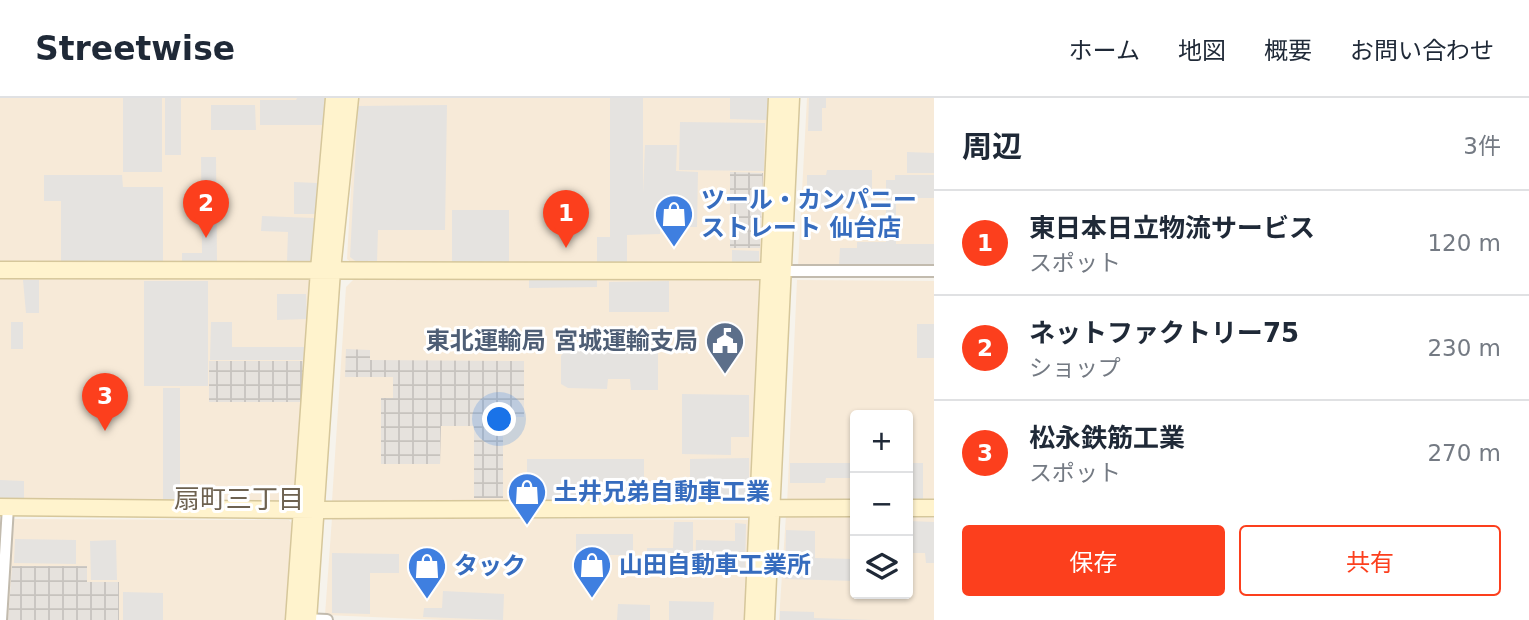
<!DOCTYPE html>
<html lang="ja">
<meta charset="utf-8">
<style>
body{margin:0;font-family:"DejaVu Sans","Noto Sans JP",sans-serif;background:#f2f2f3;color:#1f2937}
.controls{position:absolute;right:21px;bottom:21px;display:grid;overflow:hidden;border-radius:7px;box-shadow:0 2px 5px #0004}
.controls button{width:63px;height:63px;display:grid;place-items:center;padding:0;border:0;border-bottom:2px solid #e0e1e3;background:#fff;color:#1f2937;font:35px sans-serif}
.you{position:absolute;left:500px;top:322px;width:24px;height:24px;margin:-18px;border:5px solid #fff;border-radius:50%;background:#1a73e8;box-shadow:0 0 0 10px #1a73e833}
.badge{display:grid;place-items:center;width:46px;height:46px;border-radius:50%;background:#fc3f1d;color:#fff;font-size:23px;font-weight:700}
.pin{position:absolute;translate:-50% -58px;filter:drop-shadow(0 2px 4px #0008)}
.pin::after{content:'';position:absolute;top:37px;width:24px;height:21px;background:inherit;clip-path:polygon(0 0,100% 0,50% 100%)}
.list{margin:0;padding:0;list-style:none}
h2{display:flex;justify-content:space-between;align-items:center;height:91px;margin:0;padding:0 28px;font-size:30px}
h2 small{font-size:23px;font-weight:400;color:#747a83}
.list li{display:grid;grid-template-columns:46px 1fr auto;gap:21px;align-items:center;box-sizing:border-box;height:105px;padding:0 28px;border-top:2px solid #e0e1e3}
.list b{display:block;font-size:26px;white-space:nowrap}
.list p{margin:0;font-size:23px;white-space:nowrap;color:#747a83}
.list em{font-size:23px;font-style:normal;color:#747a83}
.actions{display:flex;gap:14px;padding:21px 28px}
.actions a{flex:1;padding:16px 0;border:2px solid #fc3f1d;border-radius:7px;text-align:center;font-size:24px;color:#fc3f1d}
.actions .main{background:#fc3f1d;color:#fff}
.icon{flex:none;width:38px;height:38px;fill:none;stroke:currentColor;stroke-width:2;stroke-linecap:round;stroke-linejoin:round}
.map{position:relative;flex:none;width:934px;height:522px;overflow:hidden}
header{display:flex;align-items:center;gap:42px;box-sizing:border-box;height:98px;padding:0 35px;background:#fff;border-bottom:2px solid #e0e1e3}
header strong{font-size:33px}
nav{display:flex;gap:38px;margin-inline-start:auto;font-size:24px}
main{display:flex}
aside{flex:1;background:#fff}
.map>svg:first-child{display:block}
.commercial{fill:#f7ead8}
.industrial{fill:url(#industrial-grid)}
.parking{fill:#e5e3e0}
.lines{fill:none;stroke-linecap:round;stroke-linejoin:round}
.street-casing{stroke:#c2bbae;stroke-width:14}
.secondary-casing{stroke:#d6c79b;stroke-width:19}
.street{stroke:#fff;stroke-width:10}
.secondary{stroke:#fff3cd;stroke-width:16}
.labels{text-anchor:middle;stroke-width:6;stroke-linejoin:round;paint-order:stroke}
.shop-label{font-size:24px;font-weight:bold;fill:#366cbe;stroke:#fff;text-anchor:start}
.service-label{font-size:24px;font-weight:bold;fill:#4e5e75;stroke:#fff;text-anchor:end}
.neighbourhood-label{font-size:26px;fill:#6e6250;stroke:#fff}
</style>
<header>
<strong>Streetwise</strong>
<nav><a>ホーム</a><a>地図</a><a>概要</a><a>お問い合わせ</a></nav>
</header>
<main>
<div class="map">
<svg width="934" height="522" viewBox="0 0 934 522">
<defs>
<pattern id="industrial-grid" width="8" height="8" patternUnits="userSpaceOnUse" patternTransform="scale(1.75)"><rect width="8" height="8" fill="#e6e2dd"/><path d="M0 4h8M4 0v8" fill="none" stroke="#c7c3be"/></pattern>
</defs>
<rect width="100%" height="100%" fill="#f6f3ec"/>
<path class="commercial" d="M0,0h328l-13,161 -6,6 -309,1z
M356,0h415l-11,169 -405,-1 -8,-7z
M807,0h127v169h-136z
M0,180l313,2 -15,221 -298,-1z
M355,180l404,2 -7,224 -411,2 -9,-5 14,-214z
M797,182l137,1v225h-26v-91h-53v91l-68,-1z
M786,417l69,1v78h53v-77l26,1v102h-155z
M332,420l420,2 -5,100h-305l-117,-5z
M14,421l275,1 8,9 -8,91h-283z"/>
<path class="industrial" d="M730,74l33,1 -3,75h-30z
M346,251l24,1v10l154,1v56h-21v81h-29v-72h-33l-1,38h-59v-66h12v-21h-48z
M209,263h95v41h-95z
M12,468h75v16h32v38h-111z"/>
<path class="parking" d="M123,0h39v74h-39z
M165,0h16v57h-16z
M297,0h29l-2,27h-64v-25h36z
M610,0h33v96l2,-49h32l-1,26 22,1 -1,55h-37v7l-33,1v28h-30v-26h13z
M730,0h38l-1,22 -37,-1z
M809,0h17v10h-4v23h-14z
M211,7h44l1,25h-45z
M447,7l-2,125h-67l-1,32 -19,1 -8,-6 8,-151z
M680,24l85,1 -1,48 -85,-1z
M907,54l27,1v20h-27z
M201,59h15l1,105h-35v-9h20z
M827,72h45v34h-65v-29h19z
M44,77h78l1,12h40v75h-102v-61h-17z
M895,77h39v23h-38v46h38v22l-95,-1 1,-17h17v-6h29v-62h9z
M294,84l23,1 -1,31h-22z
M452,112h57v54l-57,-1z
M262,118l52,2 -1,39 -5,6 -21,-1 1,-30 -27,-1z
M732,152l27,1v14l-27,-1z
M529,179h68v10l-68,1z
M23,182h16v33h-13z
M144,183h64v105h-64z
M669,183v31h-60v-30z
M277,196h29l1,25 -30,1z
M11,224h12v27h-12z
M211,224h21v25h72v13h-94z
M917,226h17v34h-17z
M576,244h82v48h-27l-1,-11h-22l-1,10 -39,-1 -7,-4v-28l7,-11z
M163,290h17v111h-17z
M682,296l67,1v42h-18v18l-49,-1z
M749,360v44l-222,1v-44h117v25h46v-25z
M790,365h65v15h-29l-1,5h-35z
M908,365h15v39h-15z
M0,382l24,1v18l-24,-1z
M908,423l26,1v41h-8l-1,-10h-17z
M674,424h19v39h-16v11l-24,-1v-9h-6v-14h26z
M735,425l11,1 -1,50 -16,-1v-16h-24l-1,16h-9l1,-33 39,1z
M786,432l29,1v27l40,1v22l-70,-2z
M576,436h57v21h-57z
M15,441l61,1v24l-62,-1z
M116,442l1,40h-26l-1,-39z
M332,455l67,1v19h-29v41l-38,-1z
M443,493l61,3 -1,26 -80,-3 1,-9h18z
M123,494l40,1v27h-40z
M669,503l45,1 -1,18h-44z
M618,506l32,1v15h-33z
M780,513l34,1v6l58,2h-92z"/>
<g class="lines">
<g class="street-casing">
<path id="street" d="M779,173h155
M304,521l23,1
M1,522l7,-113"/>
</g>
<g class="secondary-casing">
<path id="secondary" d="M0,172l768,1
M0,409l316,3 539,-2
M908,410h26
M294,522l25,-350 15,-172
M308,522l24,-350 18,-172
M753,522l24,-522
M766,522l25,-522"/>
</g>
<use href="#street" class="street"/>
<use href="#secondary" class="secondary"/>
</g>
<defs>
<g id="shop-pin" transform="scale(2.0125)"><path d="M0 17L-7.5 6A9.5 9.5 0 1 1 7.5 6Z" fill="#3f7fe0" stroke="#fff"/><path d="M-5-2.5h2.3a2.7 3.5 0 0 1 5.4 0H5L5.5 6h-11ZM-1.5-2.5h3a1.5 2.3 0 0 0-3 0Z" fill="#fff"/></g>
<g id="civic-pin" transform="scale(2.0125)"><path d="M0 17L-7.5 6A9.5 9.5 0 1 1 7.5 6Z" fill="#5c6f8a" stroke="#fff"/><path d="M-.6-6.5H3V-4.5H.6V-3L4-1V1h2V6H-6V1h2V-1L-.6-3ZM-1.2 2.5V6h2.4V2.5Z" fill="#fff"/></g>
</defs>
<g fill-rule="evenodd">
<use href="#shop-pin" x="674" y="116"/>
<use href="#civic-pin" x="725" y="243"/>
<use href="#shop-pin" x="527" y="394"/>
<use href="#shop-pin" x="592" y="467"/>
<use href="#shop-pin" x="427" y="468"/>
</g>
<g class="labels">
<g class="shop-label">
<text x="701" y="110">ツール・カンパニー<tspan x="701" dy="28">ストレート 仙台店</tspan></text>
<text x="554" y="402">土井兄弟自動車工業</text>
<text x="619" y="475">山田自動車工業所</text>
<text x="454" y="476">タック</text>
</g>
<g class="service-label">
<text x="698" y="251">東北運輸局 宮城運輸支局</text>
</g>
<g class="neighbourhood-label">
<text x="239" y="410">扇町三丁目</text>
</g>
</g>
</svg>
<div class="controls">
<button>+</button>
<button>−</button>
<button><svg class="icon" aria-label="layers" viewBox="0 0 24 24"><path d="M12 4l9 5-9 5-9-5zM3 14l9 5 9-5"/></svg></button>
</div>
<div class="you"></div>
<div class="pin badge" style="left:566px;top:150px">1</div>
<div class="pin badge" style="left:206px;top:140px">2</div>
<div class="pin badge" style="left:105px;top:333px">3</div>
</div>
<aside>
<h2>周辺<small>3件</small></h2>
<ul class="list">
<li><span class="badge">1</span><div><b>東日本日立物流サービス</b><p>スポット</p></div><em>120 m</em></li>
<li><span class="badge">2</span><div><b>ネットファクトリー75</b><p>ショップ</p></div><em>230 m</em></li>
<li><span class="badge">3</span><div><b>松永鉄筋工業</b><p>スポット</p></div><em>270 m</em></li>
</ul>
<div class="actions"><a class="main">保存</a><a>共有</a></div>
</aside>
</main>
